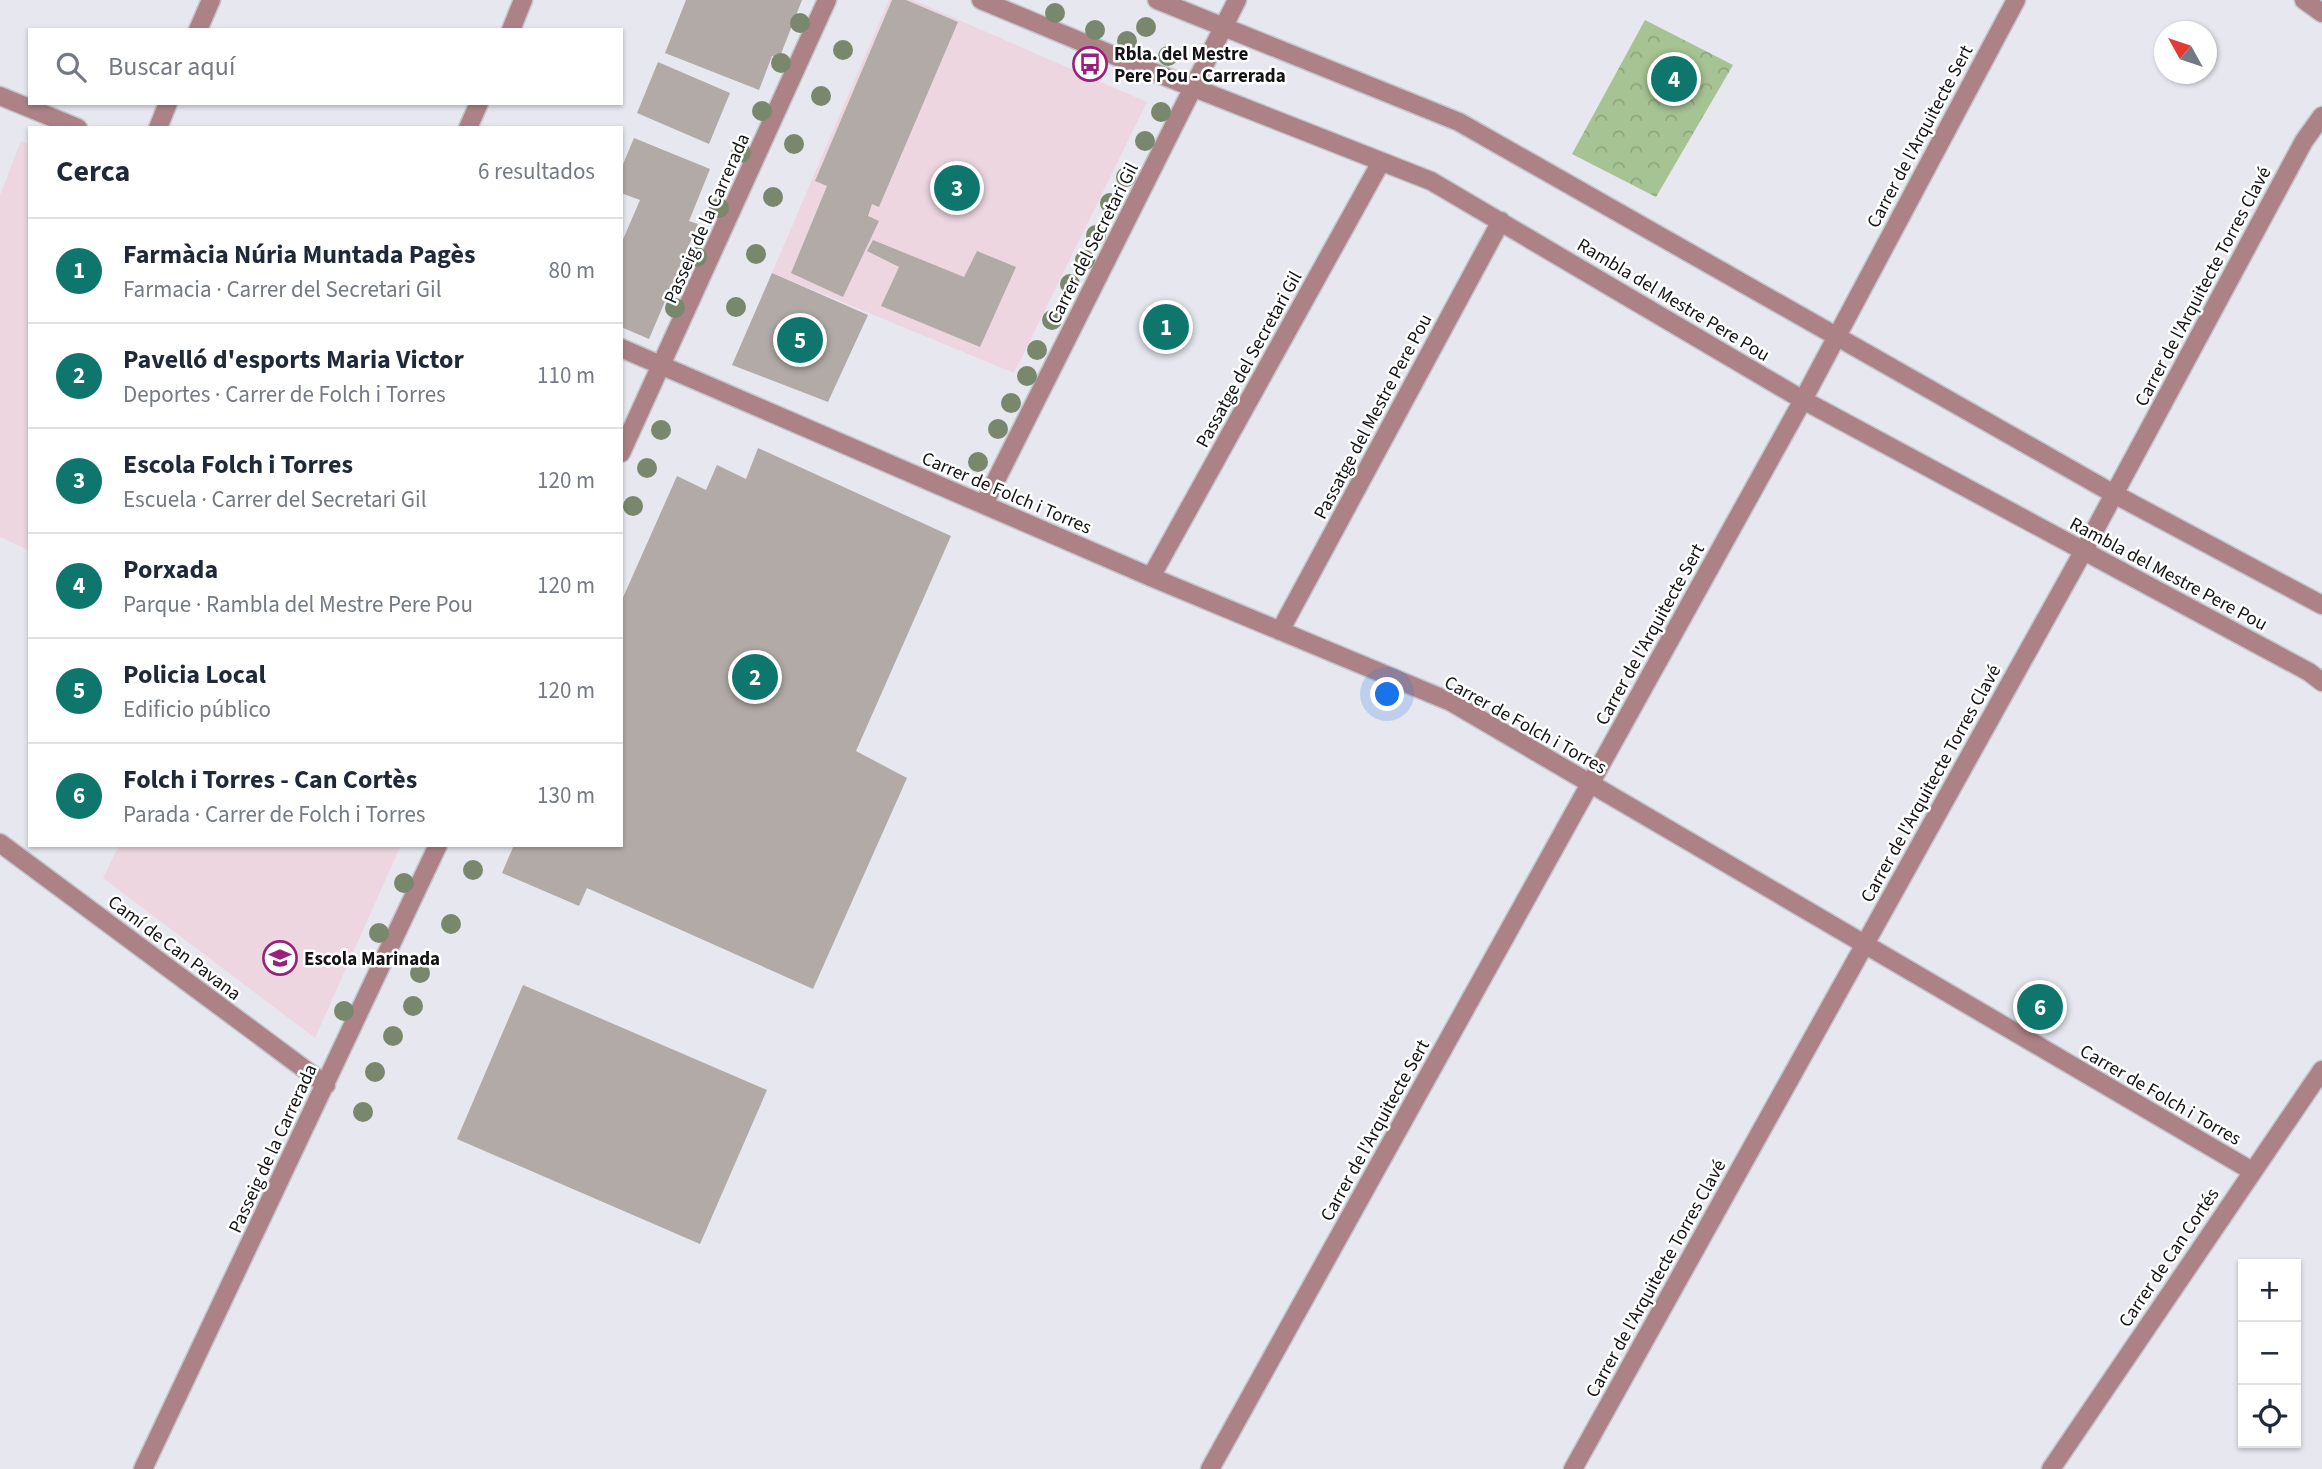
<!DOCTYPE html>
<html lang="es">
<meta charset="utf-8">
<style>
body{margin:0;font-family:"Source Sans 3",sans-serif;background:#f6f6f7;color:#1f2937}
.controls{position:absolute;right:21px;bottom:21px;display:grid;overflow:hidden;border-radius:0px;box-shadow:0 2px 5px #0004}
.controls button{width:63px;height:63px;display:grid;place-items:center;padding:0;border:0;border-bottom:2px solid #e0e1e3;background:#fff;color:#1f2937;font:35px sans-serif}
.compass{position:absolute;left:2154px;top:21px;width:63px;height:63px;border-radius:50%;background:#fff;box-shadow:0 2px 5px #0004;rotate:310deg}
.you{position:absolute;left:1388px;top:695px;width:24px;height:24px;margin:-18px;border:5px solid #fff;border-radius:50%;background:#1a73e8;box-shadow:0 0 0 10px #1a73e833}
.badge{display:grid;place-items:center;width:46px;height:46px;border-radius:50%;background:#0f766e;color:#fff;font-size:23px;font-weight:700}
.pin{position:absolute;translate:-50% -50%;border:4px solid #fff;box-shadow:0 2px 7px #0006}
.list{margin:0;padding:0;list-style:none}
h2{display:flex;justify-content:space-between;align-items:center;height:91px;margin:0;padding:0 28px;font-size:30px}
h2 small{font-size:23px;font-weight:400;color:#747a83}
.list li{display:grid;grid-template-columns:46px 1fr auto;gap:21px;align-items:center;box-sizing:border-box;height:105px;padding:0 28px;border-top:2px solid #e0e1e3}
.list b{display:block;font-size:26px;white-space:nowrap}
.list p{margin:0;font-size:23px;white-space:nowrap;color:#747a83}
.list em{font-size:23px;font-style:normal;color:#747a83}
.icon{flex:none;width:38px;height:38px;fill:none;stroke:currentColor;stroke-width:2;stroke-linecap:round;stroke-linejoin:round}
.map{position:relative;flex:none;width:2322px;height:1469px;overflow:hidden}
.search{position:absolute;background:#fff;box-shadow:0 2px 5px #0004;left:28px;top:28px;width:595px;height:77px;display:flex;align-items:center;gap:18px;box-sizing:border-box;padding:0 24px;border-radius:0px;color:#747a83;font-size:26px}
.panel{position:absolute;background:#fff;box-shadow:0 2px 5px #0004;left:28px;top:126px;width:595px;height:721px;border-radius:0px}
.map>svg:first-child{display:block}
.education{fill:#eed6e1}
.park{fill:url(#park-crowns)}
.building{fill:#b2aaa6}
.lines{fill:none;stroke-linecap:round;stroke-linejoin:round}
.pedestrian-casing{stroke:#c4c5cc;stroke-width:21}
.minor-casing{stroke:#c4c5cc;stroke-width:21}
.pedestrian{stroke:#ac8287;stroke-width:18}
.minor{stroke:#ac8287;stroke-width:18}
.tree{fill:#79886d}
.labels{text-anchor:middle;stroke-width:5;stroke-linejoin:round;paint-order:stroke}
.poi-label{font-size:19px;font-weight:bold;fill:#141417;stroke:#fff;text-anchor:start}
.street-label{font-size:19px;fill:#141417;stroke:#fff}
</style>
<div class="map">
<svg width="2322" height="1469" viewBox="0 0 2322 1469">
<defs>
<pattern id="park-crowns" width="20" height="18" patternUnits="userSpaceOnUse" patternTransform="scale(1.75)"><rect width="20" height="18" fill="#a6c393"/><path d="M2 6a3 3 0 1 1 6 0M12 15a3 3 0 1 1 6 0" fill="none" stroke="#8ea77e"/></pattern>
</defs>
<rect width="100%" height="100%" fill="#e6e7ef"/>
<path class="education" d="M889,0h24l234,102 -133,271 -242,-100z
M21,141l9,4v406l-30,-14v-342z
M119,845h282l-86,193 -212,-160z"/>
<path class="park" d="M1645,20l88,45 -77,132 -84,-43z"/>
<path class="building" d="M686,0h116l-23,59 -7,-3 -13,34 -94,-37z
M892,0h14l52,22 -79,185 -7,-3 -4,12 11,5 -36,76 -52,-24 36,-87 -12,-5z
M658,62l72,31 -21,51 -72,-31z
M634,138l76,31 -21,52 9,3 -49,115 -28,-12v-83l19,-44 -19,-7v-24z
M873,240l91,37 13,-26 39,16 -36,80 -99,-41 18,-39 -32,-16z
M772,273l96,42 -40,87 -96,-37z
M758,448l193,88 -95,215 51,27 -94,211 -226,-101 -8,18 -77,-33 12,-28h107v-243l56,-126 29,14 11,-25 29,14z
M523,985l244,105 -67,154 -243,-105z"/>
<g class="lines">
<g class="pedestrian-casing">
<path id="pedestrian" d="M1151,577l230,-415"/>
</g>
<g class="minor-casing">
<path id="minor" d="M981,0l170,71 280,110 372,219 506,272 13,10
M1157,0l302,122 655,372 208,111
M2304,0l18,13
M198,30l13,-30
M511,30l12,-30
M0,96l78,32
M158,128l10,-25
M468,128l11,-25
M621,348l530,229 300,125 801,469
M621,453l206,-453
M984,504l253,-504
M1280,631l221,-410
M0,843l326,242
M143,1469l295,-624
M1210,1469l593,-1069 213,-400
M1573,1469l510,-917 221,-411 18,-25
M2051,1469l271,-399"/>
</g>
<use href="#pedestrian" class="pedestrian"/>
<use href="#minor" class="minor"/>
</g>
<g class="tree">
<circle cx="1055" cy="13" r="10"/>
<circle cx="800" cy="23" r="10"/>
<circle cx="1146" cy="27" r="10"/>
<circle cx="1095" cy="30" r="10"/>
<circle cx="1127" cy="41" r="10"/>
<circle cx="843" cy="50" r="10"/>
<circle cx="1168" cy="56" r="10"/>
<circle cx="781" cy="63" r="10"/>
<circle cx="821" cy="96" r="10"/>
<circle cx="762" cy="111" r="10"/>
<circle cx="1161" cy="112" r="10"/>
<circle cx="1145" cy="141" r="10"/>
<circle cx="794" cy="144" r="10"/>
<circle cx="741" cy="153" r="10"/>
<circle cx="1126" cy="177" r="10"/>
<circle cx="773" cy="197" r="10"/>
<circle cx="1110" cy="203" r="10"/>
<circle cx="719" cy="208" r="10"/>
<circle cx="1096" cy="235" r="10"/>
<circle cx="756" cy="254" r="10"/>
<circle cx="697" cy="257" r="10"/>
<circle cx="1085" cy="260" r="10"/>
<circle cx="1070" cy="284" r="10"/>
<circle cx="736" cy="307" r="10"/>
<circle cx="675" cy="308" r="10"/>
<circle cx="1052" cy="320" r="10"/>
<circle cx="1037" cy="350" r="10"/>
<circle cx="1027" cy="376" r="10"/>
<circle cx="1011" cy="403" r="10"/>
<circle cx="998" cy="429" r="10"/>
<circle cx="661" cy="430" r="10"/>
<circle cx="978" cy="462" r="10"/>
<circle cx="647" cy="468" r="10"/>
<circle cx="633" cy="506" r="10"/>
<circle cx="473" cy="870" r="10"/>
<circle cx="404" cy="883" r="10"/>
<circle cx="451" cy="924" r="10"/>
<circle cx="379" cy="933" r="10"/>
<circle cx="420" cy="973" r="10"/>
<circle cx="413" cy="1006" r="10"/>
<circle cx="344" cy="1011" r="10"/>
<circle cx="393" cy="1036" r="10"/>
<circle cx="375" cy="1072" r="10"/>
<circle cx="363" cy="1112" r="10"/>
</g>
<defs>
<g id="bus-ring" transform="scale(1.75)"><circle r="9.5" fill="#fff" stroke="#99217b" stroke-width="1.5"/><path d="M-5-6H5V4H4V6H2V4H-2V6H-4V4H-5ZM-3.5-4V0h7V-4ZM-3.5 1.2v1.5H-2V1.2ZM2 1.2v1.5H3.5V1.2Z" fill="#99217b"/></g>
<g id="school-ring" transform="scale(1.75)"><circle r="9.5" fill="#fff" stroke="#99217b" stroke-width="1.5"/><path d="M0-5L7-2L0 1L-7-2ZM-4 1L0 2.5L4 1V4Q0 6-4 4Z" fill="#99217b"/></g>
</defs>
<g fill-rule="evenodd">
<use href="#bus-ring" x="1090" y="64"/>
<use href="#school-ring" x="280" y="958"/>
</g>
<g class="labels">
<g class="poi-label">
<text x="1114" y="60">Rbla. del Mestre<tspan x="1114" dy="22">Pere Pou - Carrerada</tspan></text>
<text x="304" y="965">Escola Marinada</text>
</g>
<g class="street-label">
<text transform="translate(1919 136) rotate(-62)" y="7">Carrer de l'Arquitecte Sert</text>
<text transform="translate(706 218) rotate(-66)" y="7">Passeig de la Carrerada</text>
<text transform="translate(1092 243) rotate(-63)" y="7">Carrer del Secretari Gil</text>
<text transform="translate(2202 286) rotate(-62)" y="7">Carrer de l'Arquitecte Torres Clavé</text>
<text transform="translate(1674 299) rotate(31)" y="7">Rambla del Mestre Pere Pou</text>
<text transform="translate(1248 359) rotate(-61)" y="7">Passatge del Secretari Gil</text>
<text transform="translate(1372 416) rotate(-62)" y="7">Passatge del Mestre Pere Pou</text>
<text transform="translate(1007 492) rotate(23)" y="7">Carrer de Folch i Torres</text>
<text transform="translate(2169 573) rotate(28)" y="7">Rambla del Mestre Pere Pou</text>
<text transform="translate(1649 634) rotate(-61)" y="7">Carrer de l'Arquitecte Sert</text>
<text transform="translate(1526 724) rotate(29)" y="7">Carrer de Folch i Torres</text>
<text transform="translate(1930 783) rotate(-61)" y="7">Carrer de l'Arquitecte Torres Clavé</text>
<text transform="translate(175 947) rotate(37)" y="7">Camí de Can Pavana</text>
<text transform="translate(2161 1094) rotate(30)" y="7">Carrer de Folch i Torres</text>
<text transform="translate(1374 1130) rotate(-61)" y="7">Carrer de l'Arquitecte Sert</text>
<text transform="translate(272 1148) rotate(-65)" y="7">Passeig de la Carrerada</text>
<text transform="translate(2168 1257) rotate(-56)" y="7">Carrer de Can Cortés</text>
<text transform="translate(1655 1278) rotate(-61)" y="7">Carrer de l'Arquitecte Torres Clavé</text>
</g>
</g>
</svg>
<div class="controls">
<button>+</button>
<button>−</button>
<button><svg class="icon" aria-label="locate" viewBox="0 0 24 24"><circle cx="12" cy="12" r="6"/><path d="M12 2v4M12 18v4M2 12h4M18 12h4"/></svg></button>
</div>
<svg class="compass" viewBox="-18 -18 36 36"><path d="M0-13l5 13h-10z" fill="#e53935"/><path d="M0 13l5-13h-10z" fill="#747a83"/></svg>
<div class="you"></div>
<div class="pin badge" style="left:1166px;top:327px">1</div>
<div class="pin badge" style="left:755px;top:677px">2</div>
<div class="pin badge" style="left:957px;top:188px">3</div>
<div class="pin badge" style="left:1674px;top:79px">4</div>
<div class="pin badge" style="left:800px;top:340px">5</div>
<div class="pin badge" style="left:2040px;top:1007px">6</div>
<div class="search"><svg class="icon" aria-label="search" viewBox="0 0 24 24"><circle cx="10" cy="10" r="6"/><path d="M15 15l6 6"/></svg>Buscar aquí</div>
<section class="panel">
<h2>Cerca<small>6 resultados</small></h2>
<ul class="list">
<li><span class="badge">1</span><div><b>Farmàcia Núria Muntada Pagès</b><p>Farmacia · Carrer del Secretari Gil</p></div><em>80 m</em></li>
<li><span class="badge">2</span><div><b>Pavelló d'esports Maria Victor</b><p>Deportes · Carrer de Folch i Torres</p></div><em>110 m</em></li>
<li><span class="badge">3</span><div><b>Escola Folch i Torres</b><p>Escuela · Carrer del Secretari Gil</p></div><em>120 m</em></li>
<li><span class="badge">4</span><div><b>Porxada</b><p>Parque · Rambla del Mestre Pere Pou</p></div><em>120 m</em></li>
<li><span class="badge">5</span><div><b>Policia Local</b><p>Edificio público</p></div><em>120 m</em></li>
<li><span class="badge">6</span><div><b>Folch i Torres - Can Cortès</b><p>Parada · Carrer de Folch i Torres</p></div><em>130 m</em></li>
</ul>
</section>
</div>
